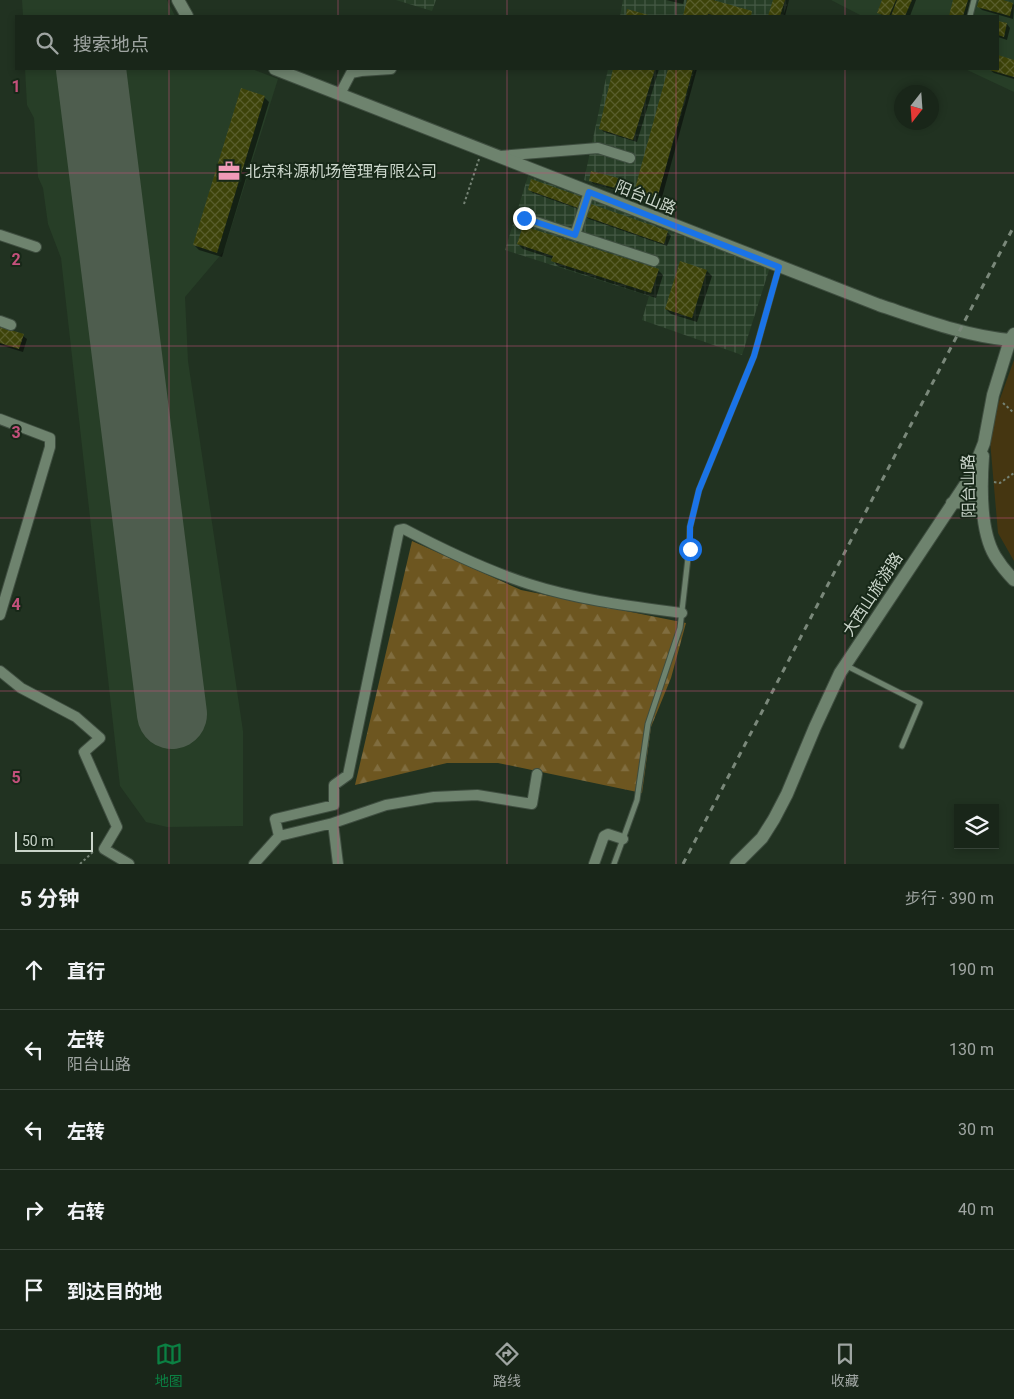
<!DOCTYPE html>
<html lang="zh">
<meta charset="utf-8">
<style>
body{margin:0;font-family:Roboto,"Noto Sans SC",sans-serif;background:#222e22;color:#f1f3f6}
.controls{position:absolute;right:15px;bottom:15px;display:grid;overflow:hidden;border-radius:0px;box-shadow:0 2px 8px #0003}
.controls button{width:45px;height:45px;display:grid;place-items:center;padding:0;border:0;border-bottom:1px solid #374338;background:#192619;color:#f1f3f6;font:25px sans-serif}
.compass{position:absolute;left:894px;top:85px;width:45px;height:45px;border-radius:50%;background:#192619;box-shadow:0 2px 8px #0003;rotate:197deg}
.scale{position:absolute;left:15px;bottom:12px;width:78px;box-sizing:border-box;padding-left:5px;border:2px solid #cad5ca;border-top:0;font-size:14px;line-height:18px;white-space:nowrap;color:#cad5ca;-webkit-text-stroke:4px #172818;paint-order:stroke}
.stop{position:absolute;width:15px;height:15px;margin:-11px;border:4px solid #1a73e8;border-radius:50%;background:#fff}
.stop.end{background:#1a73e8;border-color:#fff;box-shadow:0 1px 5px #0008}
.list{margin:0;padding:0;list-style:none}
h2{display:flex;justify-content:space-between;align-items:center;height:65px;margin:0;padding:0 20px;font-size:21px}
h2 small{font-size:16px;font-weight:400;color:#9fa5a2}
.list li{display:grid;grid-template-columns:32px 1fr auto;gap:15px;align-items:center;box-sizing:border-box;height:80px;padding:0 20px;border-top:1px solid #374338}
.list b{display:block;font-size:19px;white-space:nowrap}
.list p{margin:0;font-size:16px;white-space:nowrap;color:#9fa5a2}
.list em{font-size:16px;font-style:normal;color:#9fa5a2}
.icon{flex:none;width:28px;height:28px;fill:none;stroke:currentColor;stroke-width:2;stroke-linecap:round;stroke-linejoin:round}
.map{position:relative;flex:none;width:1014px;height:864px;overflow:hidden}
.search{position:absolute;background:#192619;box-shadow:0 2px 8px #0003;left:15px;right:15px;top:15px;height:55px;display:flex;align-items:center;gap:12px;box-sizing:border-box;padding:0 18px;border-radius:0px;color:#9fa5a2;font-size:19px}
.sheet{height:465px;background:#192619}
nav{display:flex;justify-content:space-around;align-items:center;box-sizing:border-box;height:70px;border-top:1px solid #374338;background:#192619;font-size:14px;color:#9fa5a2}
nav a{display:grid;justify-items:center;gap:2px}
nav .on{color:#0b8043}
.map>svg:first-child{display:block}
.built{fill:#273e27}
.industrial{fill:url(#industrial-grid)}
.forest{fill:url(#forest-firs)}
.park{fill:#453611}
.shadow{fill:#0007}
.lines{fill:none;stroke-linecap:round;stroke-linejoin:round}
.runway{stroke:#4e5d4e;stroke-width:70}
.building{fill:url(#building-cross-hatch)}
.lane-casing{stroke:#3f4e40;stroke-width:7}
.street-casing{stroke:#3f4e40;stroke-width:12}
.secondary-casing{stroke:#3f4e40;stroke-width:14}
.path{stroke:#758375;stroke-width:2;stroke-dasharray:2.5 2.5;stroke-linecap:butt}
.lane{stroke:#6e836e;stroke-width:5}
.street{stroke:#6e836e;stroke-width:10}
.secondary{stroke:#6e836e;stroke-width:12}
.rail{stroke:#7a887a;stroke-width:3;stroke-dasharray:6 6;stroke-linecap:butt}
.route{stroke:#1a73e8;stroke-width:6}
.grid{fill:none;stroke:#c4517c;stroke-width:1;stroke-opacity:0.55}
.labels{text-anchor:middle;stroke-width:4;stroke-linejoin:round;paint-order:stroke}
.poi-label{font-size:16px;fill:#cad5ca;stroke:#172818;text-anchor:start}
.street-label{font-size:16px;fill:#cad5ca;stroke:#172818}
.grid-label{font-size:16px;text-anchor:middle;font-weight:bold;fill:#c4517c;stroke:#172818;stroke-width:4;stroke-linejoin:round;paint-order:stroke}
</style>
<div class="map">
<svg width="1014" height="864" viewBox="0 0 1014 864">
<defs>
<pattern id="industrial-grid" width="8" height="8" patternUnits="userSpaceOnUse" patternTransform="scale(1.25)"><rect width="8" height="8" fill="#273e27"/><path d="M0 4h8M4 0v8" fill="none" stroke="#455945"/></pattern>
<pattern id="forest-firs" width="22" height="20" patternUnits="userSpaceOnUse" patternTransform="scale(1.25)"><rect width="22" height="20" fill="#6d5620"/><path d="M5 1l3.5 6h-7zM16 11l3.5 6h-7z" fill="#806d3f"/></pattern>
<pattern id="building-cross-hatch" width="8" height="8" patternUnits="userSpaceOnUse" patternTransform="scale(1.25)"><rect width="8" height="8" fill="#3d4309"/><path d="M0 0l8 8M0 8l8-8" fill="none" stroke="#585d2c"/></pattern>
</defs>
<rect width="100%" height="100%" fill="#213221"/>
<path class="built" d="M22,0h145l8,16h-152z
M831,0h183v92l-49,-23h33v-53h-136z
M25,69h227l26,10 -54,172 -39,46 3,64 55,370v95l-76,1 -21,-5 -26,-36 -59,-528 -13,-34 -5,-36 -5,-11 -4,-59 -7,-13z"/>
<path class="industrial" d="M396,0h40l-4,11z
M623,0h166l-6,16h-163z
M608,69h87l-40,135 -71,-24z
M528,176l63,23 78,32 101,36 -28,88 -100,-35 7,-24 -144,-46z"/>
<path class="forest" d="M412,541l109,49 165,33 -15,55 -20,49 -9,66 -144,-30h-51l-92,22z"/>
<path class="park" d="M1014,360v201l-16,-28 -9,-104z"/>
<path class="shadow" d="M666,0h18l-1,4z
M688,0h27v2l37,11h-2l-1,3h-65z
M775,0h14l-4,16h-15z
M883,0h33l-6,16h-27l-5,-4z
M955,0h17l-4,16h-18z
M981,0h18l14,4 1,1 -1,14 -31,-9 -3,-3z
M998,22l9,2 3,4 -3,12 -9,-3z
M998,56l16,5v18l-20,-6 -4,-3 8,-1z
M615,69h44l-22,73 -33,-10 -4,-4z
M669,69h28l-36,132 -22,-6 -4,-3z
M264,97l5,5 -47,155 -23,-7 -5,-5z
M618,179l3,4 -2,8 -25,-7 -4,-3z
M529,190l52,8 4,4 -4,8 -48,-17z
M585,216l82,16 4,4 -4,10 -78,-27z
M518,244l140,26 5,5 -7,23 -98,-32 -5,-5 1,-2 -31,-10z
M707,271l5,5 -15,46 -26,-8 -5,-5z
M0,329l23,7 4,3 -4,13 -23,-7z"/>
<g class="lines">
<path class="runway" d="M91,69l81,645"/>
</g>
<path class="building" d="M687,0h26l39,11 -1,5h-34l-9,-2v2h-25z
M773,0h12l-5,16h-12z
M882,0h14l-7,16h-3l-9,-3z
M897,0h15l-7,16h-14z
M953,0h15l-5,16h-14z
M979,0h24l10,3 -3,13 -33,-9z
M627,9l25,7h-26z
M998,21l9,2 -3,14 -6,-2z
M998,55l16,5v17l-28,-8h12z
M613,69h42l-22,71 -34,-11z
M668,69h25l-36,130 -23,-7z
M241,88l24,8 -48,157 -24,-8z
M591,171l27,7 -3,10 -26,-7z
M531,179l51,18 -4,11 -50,-18z
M588,203l80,28 -4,13 -80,-28z
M523,226l136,43 -8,24 -100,-32 2,-5 -36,-12z
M680,261l27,9 -15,48 -27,-9z
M0,327l24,7 -5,15 -19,-6z"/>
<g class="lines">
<g class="lane-casing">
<path id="lane" d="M970,16l4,-16
M845,665l75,38 -18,43
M614,864l23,-64 11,-76 32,-96 9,-79 1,-22 9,-37 55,-134 25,-89"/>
</g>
<g class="street-casing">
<path id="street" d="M340,94l11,-21 10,-2 30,-2
M500,156l98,-8 32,10
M589,192l-14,43 79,26
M524,218l51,17
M0,235l36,12
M0,321l11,4
M0,419l50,19v9l-50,168
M0,671l21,17 55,29 24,21 -16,14 33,75 -13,22 25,15
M333,823l53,-18 48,-8 43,-2 55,9 5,-30
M279,836l-4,-17 59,-14v-20l14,-10 51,-245 5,-1c40,21 81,41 125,55 50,16 101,22 153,29
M254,864l25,-28 54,-13 5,41
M594,864l10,-28 4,-2 15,5"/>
</g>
<g class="secondary-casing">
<path id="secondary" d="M178,0l9,16
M275,69l604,236c42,14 86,31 131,35
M983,456c-2,28 -3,75 12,100 5,8 12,17 19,24
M952,503c14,-3 21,3 31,12
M736,864l26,-26 12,-19 13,-25 28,-67 25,-54 131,-197 13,-33 9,-48 17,-55 4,-6"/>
</g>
<path class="path" d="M464,204l15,-45
M1003,403l11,10
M994,482l6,1 14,-10
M80,864l14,-13"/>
<use href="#lane" class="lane"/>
<use href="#street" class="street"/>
<use href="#secondary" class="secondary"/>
<path class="rail" d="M683,864l331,-638"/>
</g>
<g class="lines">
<path class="route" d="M524,218l51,17 14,-43 190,75 -25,89 -55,134 -9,37v22"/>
</g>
<path class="grid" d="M169,0v16M338,0v16M507,0v16M676,0v16M845,0v16M169,69v795M338,69v795M507,69v795M676,69v795M845,69v795M0,173h1014M0,346h1014M0,518h1014M0,691h1014"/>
<defs>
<g id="office-bare" transform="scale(1.725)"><path d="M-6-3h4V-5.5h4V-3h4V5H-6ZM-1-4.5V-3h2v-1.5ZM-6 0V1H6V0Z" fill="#f09ab7" stroke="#172818" stroke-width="2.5" paint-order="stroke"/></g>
</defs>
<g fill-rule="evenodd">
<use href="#office-bare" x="229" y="171"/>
</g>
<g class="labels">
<g class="poi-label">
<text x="245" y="177">北京科源机场管理有限公司</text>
</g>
<g class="street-label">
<text transform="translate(646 197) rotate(22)" y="6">阳台山路</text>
<text transform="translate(968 486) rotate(-91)" y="6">阳台山路</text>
<text transform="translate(872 594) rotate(-57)" y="6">大西山旅游路</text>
</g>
</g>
<g class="grid-label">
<text x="16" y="92">1</text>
<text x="16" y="265">2</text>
<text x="16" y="438">3</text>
<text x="16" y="610">4</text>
<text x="16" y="783">5</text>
</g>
</svg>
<div class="controls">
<button><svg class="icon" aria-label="layers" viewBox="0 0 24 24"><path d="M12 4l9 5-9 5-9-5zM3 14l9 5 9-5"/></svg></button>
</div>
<svg class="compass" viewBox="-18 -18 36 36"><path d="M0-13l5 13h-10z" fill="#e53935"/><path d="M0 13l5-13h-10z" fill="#9fa5a2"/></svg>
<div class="scale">50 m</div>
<div class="stop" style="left:690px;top:549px"></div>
<div class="stop end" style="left:524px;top:218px"></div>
<div class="search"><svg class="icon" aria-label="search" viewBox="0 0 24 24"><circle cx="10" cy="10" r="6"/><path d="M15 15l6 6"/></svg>搜索地点</div>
</div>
<section class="sheet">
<h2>5 分钟<small>步行 · 390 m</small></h2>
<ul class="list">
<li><svg class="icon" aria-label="ahead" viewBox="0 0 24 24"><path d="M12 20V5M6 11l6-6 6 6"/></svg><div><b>直行</b></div><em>190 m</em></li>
<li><svg class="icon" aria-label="left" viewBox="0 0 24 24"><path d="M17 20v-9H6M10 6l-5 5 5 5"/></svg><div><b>左转</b><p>阳台山路</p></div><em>130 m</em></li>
<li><svg class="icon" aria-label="left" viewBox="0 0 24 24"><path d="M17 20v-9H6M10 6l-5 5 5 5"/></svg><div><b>左转</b></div><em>30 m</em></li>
<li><svg class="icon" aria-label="right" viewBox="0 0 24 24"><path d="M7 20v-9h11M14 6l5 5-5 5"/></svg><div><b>右转</b></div><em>40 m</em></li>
<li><svg class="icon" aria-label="arrive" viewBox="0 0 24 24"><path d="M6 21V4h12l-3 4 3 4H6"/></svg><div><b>到达目的地</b></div></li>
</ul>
</section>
<nav>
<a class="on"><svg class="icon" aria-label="map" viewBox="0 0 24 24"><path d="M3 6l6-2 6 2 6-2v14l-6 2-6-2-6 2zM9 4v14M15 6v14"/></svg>地图</a>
<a><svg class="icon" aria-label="directions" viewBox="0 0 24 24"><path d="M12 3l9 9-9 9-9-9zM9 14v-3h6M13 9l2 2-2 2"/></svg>路线</a>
<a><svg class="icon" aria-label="saved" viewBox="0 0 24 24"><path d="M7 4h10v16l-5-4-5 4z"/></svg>收藏</a>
</nav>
